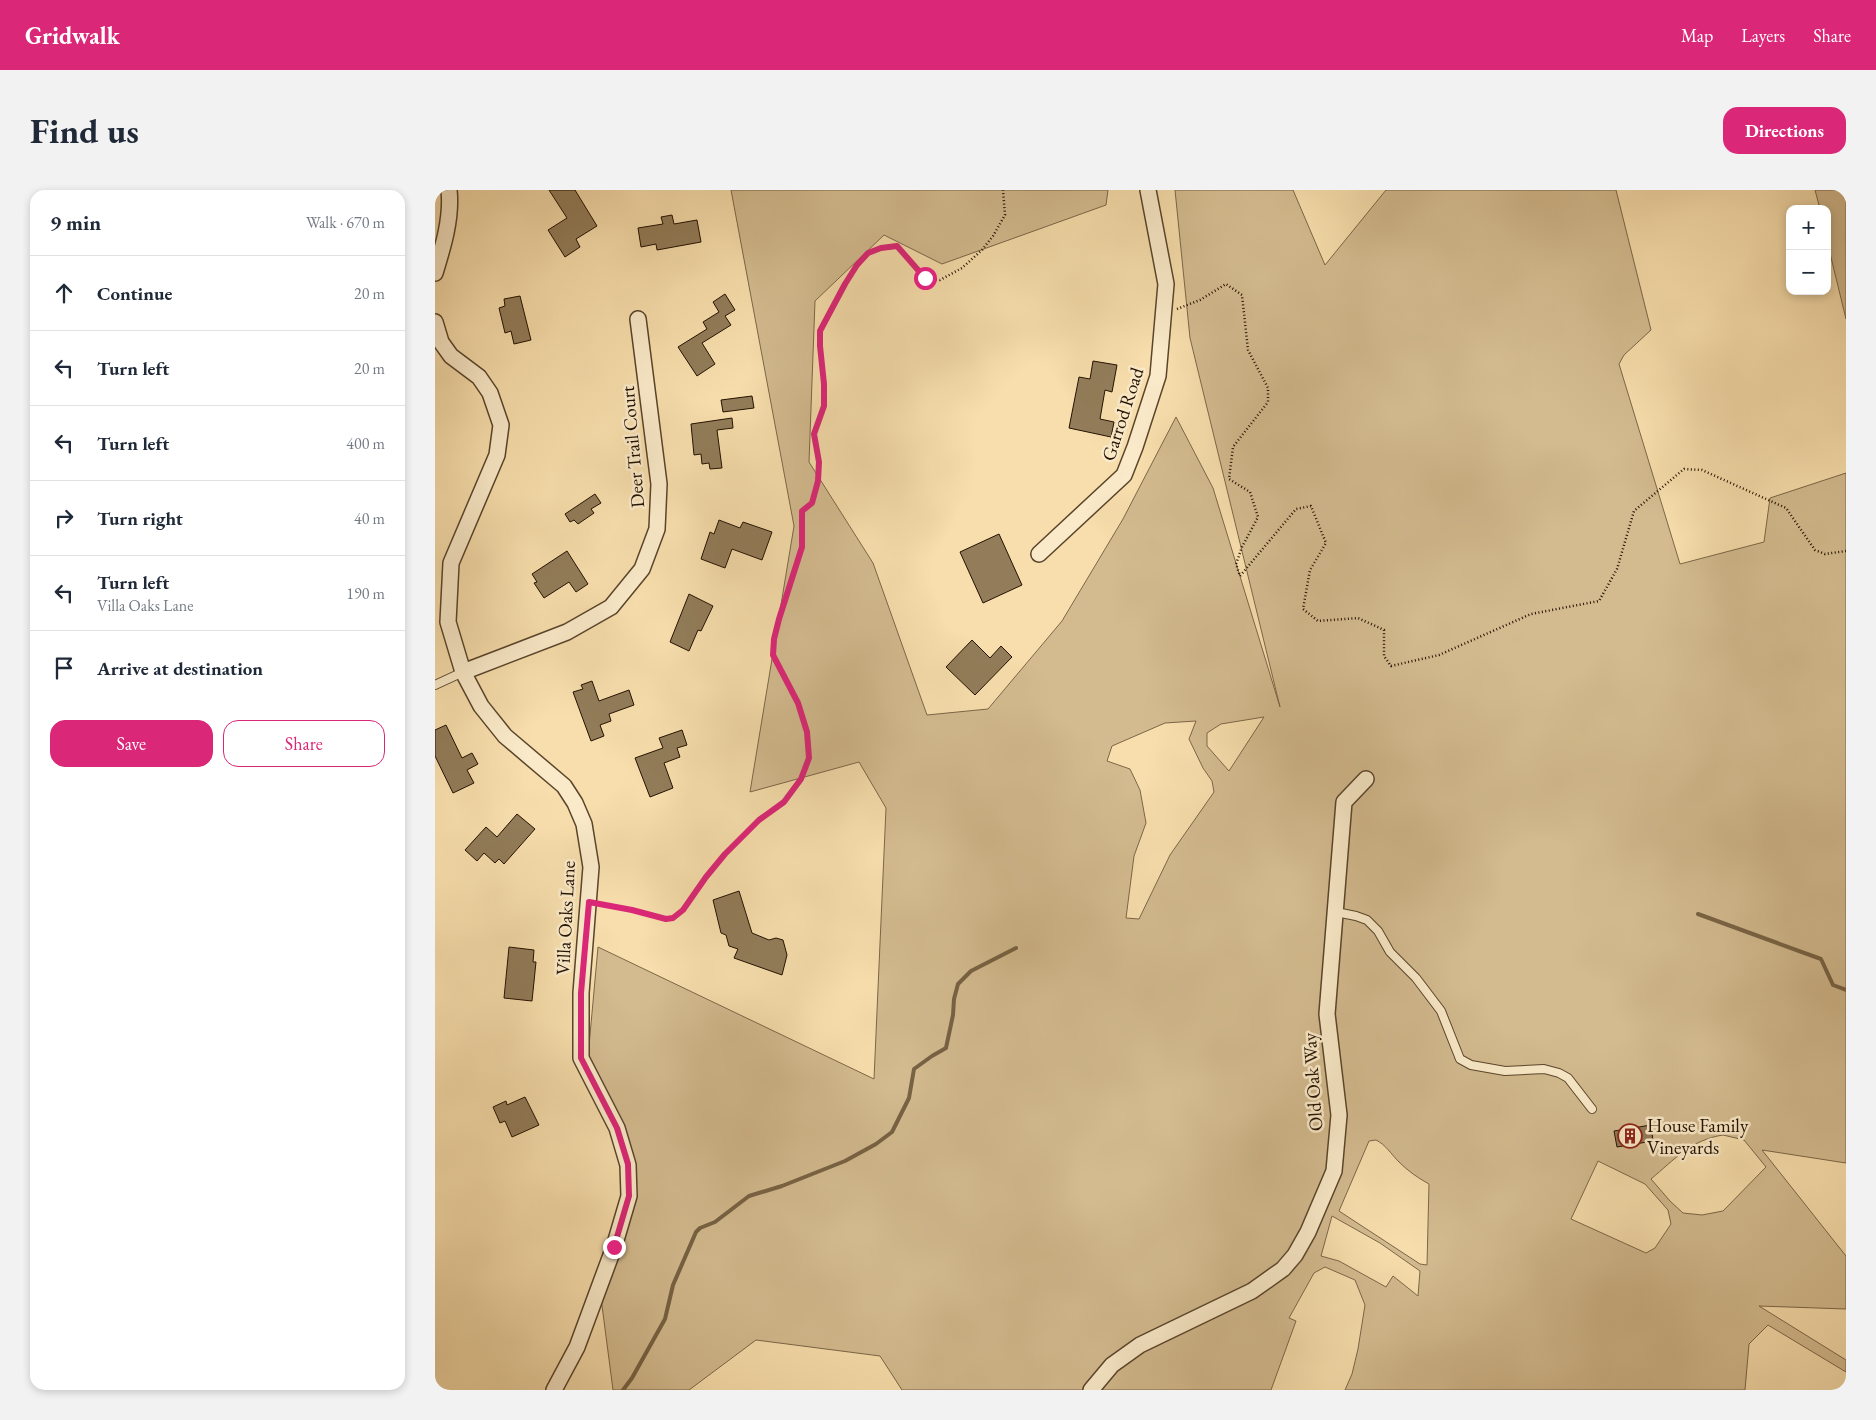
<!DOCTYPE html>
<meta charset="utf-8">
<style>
body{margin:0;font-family:"EB Garamond",serif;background:#f2f2f3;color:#1f2937}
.controls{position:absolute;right:15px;top:15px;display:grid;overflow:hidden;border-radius:10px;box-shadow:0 2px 8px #0003}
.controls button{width:45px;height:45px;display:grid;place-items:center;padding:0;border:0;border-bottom:1px solid #e0e1e3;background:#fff;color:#1f2937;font:25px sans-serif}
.stop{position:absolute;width:15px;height:15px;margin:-11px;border:4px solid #db2777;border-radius:50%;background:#fff}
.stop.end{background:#db2777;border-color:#fff;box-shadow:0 1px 5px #0008}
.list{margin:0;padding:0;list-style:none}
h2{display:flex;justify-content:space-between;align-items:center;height:65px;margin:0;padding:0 20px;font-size:21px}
h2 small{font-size:16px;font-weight:400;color:#747a83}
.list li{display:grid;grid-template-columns:32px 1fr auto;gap:15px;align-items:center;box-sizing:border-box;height:75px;padding:0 20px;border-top:1px solid #e0e1e3}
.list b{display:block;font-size:19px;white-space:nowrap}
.list p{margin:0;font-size:16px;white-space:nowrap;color:#747a83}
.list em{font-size:16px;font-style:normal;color:#747a83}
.actions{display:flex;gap:10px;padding:15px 20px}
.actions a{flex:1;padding:11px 0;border:1px solid #db2777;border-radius:15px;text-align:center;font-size:18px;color:#db2777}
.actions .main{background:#db2777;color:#fff}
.icon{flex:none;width:28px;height:28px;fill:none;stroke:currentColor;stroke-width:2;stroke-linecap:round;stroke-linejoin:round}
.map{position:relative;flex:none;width:1411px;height:1200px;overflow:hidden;border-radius:15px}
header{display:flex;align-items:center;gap:30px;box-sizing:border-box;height:70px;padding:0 25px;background:#db2777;color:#fff}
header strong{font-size:24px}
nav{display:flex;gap:28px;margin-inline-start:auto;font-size:18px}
.intro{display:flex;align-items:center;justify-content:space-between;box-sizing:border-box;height:120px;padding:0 30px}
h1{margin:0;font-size:35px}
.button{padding:12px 22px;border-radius:15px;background:#db2777;color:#fff;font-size:18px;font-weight:700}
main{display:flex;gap:30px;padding:0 30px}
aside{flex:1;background:#fff;border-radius:15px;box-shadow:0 2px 8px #0003}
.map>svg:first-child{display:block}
.green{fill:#d3bb8f;stroke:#7c6648;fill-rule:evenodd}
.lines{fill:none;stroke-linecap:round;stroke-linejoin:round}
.stream{stroke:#776244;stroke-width:4}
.building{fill:#927c59;stroke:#241100}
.lane-casing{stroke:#59442b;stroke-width:10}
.street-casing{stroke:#59442b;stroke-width:18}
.path{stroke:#241100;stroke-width:2.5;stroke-dasharray:1 2.5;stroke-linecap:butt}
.lane{stroke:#faeac9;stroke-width:8}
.street{stroke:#faeac9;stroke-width:15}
.route{stroke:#db2777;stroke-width:6}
.labels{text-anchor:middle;stroke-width:5;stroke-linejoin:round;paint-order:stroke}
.street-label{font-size:19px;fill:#241100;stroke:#faeac9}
.poi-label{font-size:19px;fill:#241100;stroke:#faeac9;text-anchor:start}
</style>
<header>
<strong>Gridwalk</strong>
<nav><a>Map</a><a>Layers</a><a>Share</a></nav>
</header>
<div class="intro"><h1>Find us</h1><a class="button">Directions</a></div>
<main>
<aside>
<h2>9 min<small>Walk · 670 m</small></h2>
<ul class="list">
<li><svg class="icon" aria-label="ahead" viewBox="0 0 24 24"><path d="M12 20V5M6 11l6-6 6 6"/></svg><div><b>Continue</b></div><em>20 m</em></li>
<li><svg class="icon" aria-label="left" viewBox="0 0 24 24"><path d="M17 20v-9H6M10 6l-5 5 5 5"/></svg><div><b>Turn left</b></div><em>20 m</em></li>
<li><svg class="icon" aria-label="left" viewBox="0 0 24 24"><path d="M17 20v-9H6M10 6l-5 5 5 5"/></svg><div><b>Turn left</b></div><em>400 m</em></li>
<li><svg class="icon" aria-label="right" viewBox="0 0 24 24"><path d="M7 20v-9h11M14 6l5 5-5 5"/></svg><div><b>Turn right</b></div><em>40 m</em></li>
<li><svg class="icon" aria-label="left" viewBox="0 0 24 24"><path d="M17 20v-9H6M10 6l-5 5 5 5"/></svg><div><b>Turn left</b><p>Villa Oaks Lane</p></div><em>190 m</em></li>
<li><svg class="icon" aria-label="arrive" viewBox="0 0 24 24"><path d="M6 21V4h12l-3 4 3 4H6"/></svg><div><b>Arrive at destination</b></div></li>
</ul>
<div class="actions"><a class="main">Save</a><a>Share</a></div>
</aside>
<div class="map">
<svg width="1411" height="1200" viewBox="0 0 1411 1200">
<rect width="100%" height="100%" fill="#f7deac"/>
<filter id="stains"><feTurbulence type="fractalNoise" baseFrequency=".004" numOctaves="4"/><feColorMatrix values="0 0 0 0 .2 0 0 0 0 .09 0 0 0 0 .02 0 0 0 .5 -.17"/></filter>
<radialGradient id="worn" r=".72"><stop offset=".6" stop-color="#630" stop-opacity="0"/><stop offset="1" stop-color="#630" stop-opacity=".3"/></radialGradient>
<path class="green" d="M296,0h377l-2,15 -164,59 -58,-29 -69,66 -6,161 64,101 54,152 61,-6 74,-88 61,-102 53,-102 37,71 67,219 -90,-369 -15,-148h118l32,75 61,-75h230l35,140 -27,25 -5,9 61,200 84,-22 6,-44 76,-25v690l-84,-13 84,106v53l-87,-3 87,54v12l-78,-47 -19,19 -4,46h-400l7,-16 6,-25 7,-44 -10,-25 -30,-13 -11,6 -25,45 7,3 -25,69h-369l-22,-34 -124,-16 -67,50h-76l-12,-92 33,-102 -46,-139 10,-110 276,132 12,-271 -27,-46 -109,30 44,-266zM829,527l-35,54 -22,-25v-13l14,-9zM761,531l-7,18 14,29 9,13 2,11 -44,63 -31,64 -13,-1 8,-62 12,-33 -6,-33 -10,-21 -23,-8 5,-15 53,-23zM1288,945l21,5 22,27 -43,44 -21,4 -19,-2 -13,-12 -19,-22c24,-20 40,-39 72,-44zM941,950c10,5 15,14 23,22 9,9 19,16 30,22l-2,81 -7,-1 -81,-53 30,-70zM1163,971l47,23 23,26 3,14 -16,24 -9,5 -75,-34zM897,1026l48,27 40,28 -2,25 -25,-20 -7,11 -47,-26 -18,-5z
M1380,0h31v129l-19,-78v-32h-7z"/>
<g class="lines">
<path class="stream" d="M1263,724l123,45 12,26 13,5
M188,1200l9,-12 33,-59 8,-34 23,-53 4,-4 15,-6 34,-26 33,-10 63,-25 31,-17 16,-12 17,-34 5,-29 18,-13 14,-8 7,-33 1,-16 4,-15 13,-13 45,-23"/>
</g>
<path class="building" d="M114,0h26l22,36 -21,13 4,8 -15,10 -17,-27 19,-12z
M237,25l2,9 23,-4 4,22 -44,8 -1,-6 -15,3 -3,-19 25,-4 -2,-7z
M290,104l10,16 -10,6 6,9 -29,18 13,21 -18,12 -19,-29 29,-18 -4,-7 16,-10 -6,-10z
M85,106l11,44 -17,4 -3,-13 -6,2 -6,-25 6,-2 -1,-7z
M658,171l24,4 -5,27 -7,-2 -5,29 14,3 -3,15 -42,-9 10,-51 11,2z
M317,206l2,12 -31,4 -2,-12z
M297,228l1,10 -16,2 5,38 -12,1 -1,-6 -7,1 -1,-10 -7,1 -3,-31z
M160,304l6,9 -10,6 3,4 -16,11 -4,-4 -4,2 -5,-8z
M284,330l21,8 3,-6 29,10 -10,28 -30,-11 -7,19 -24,-9 9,-27 4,2z
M564,344l23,51 -39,18 -23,-51z
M132,361l21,33 -12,8 -7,-10 -25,16 -10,-15 3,-1 -5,-8z
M254,404l24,12 -12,25 -3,-1 -9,21 -19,-9z
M537,450l18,18 11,-12 11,11 -37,38 -29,-28z
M157,491l7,20 30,-11 5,15 -25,9 2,7 -11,4 4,11 -13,5 -18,-49 10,-3 -2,-4z
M11,535l16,33 10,-5 6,11 -11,6 7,13 -21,10 -18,-37v-26z
M247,540l5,15 -10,3 3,9 -16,6 9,25 -23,9 -15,-39 28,-10 -4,-10z
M82,624l18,15 -31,35 -5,-5 -4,4 -11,-10 -7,8 -12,-11 21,-23 11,10z
M304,701l13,42 17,7 7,-2 7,2 4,15 -5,20 -48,-17 4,-9 -9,-3 -3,-11 -5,-2 -8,-33z
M74,757l25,3 -1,12h3l-4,39 -28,-3z
M90,907l14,28 -27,12 -7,-16 -5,2 -7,-16 13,-6 1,4z
M1216,935l2,16 -36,6 -3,-16z"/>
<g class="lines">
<g class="lane-casing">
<path id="lane" d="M0,495l28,-13
M901,722l20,4 11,4 11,11 12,21 26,26 25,33 19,48 11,6 34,6 39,-2 15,4 9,5 24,31"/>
</g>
<g class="street-casing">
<path id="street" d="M0,83c8,-26 17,-55 14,-83
M0,132l6,20 10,14 28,21 11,16 11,32 -4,30 -46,108 -3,59 15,50 18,34 24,30 59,50 11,17 9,21 7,43 -10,126v65l36,70 11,37 1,31 -15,51 -37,100 -23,43
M604,364l85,-79 11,-28 23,-71 8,-92 -18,-94
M28,482l104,-40 44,-25 31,-38 15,-40 2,-45 -21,-165
M656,1200l21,-25 28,-20 112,-54 31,-22 12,-14 13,-23 26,-61 5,-56 -12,-101 17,-212 22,-23"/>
</g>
<path class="path" d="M742,119l23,-9 26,-16 16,11 6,55 20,38v14l-35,45 -4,32 21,13 8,25 -16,30 -6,17 4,12 56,-67 15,-3 15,37 -16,27 -7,39 15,12 40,-3 26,12v26l7,10 48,-11 92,-41 68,-13 18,-32 17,-58 50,-42 18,1 84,38 29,42 10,4 21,-3
M165,714l66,15 7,-1 10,-8 23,-33 19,-23 34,-34 25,-18 17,-23 8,-22 -2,-25 -9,-29 -25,-48 1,-16 28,-92v-36l10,-8 6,-22 1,-19 -5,-28 10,-28v-22l-4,-38v-15l24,-47 13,-19 11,-12 13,-5 16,-2 28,32 15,2 22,-12 20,-18 11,-14 12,-21 -2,-25"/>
<use href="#lane" class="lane"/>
<use href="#street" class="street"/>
</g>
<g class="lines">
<path class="route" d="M179,1057l15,-51 -1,-32 -11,-36 -36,-70v-65l8,-91 43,8 34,9 7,-1 10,-8 23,-33 19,-23 34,-34 25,-18 17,-23 8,-21 -2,-26 -9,-29 -25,-48 1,-16 5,-20 23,-72v-36l10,-8 6,-22 1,-19 -5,-28 10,-28v-22l-4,-38v-15l25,-47 12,-19 11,-12 13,-5 16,-2 28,32"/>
</g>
<defs>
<g id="building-ring" transform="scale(1.25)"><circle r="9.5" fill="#faeac9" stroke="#8f2418" stroke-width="1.5"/><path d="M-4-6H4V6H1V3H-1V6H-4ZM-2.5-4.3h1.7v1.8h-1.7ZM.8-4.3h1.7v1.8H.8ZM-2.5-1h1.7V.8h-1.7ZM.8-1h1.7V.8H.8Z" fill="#8f2418"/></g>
</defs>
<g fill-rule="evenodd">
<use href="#building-ring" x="1195" y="946"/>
</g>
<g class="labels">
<g class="street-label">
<text transform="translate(687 224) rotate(-72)" y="7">Garrod Road</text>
<text transform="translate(197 257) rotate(-95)" y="7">Deer Trail Court</text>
<text transform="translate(130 728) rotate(-87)" y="7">Villa Oaks Lane</text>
<text transform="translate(877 892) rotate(-94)" y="7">Old Oak Way</text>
</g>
<g class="poi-label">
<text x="1212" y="942">House Family<tspan x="1212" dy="22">Vineyards</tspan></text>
</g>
</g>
<rect width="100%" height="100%" filter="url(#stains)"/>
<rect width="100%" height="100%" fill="url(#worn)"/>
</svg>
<div class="controls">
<button>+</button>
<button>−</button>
</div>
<div class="stop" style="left:490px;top:88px"></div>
<div class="stop end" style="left:179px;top:1057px"></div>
</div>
</main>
